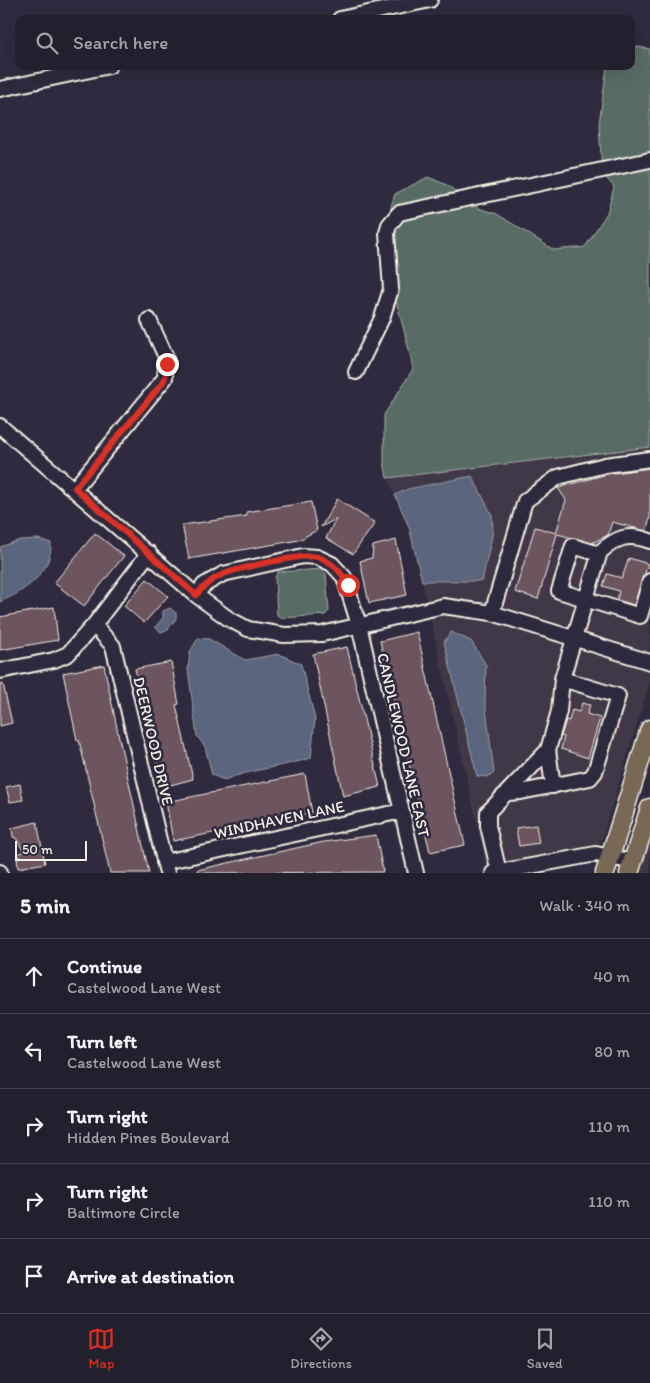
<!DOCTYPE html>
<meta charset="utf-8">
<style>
body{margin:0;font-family:Itim,sans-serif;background:#2b2836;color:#f1f3f6}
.scale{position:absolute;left:15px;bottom:12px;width:72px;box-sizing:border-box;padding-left:5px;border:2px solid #f4f1e8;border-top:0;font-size:14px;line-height:18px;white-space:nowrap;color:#f4f1e8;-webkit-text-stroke:4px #2f2a3d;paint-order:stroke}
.stop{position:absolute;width:15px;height:15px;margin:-11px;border:4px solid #d93025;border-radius:50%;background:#fff}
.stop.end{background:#d93025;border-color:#fff;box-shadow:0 1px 5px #0008}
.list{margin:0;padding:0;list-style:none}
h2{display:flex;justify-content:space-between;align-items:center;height:65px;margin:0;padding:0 20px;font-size:21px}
h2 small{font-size:16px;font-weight:400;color:#a3a3aa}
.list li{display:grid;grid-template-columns:32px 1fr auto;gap:15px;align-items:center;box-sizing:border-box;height:75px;padding:0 20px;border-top:1px solid #403e4a}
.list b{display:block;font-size:19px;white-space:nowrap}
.list p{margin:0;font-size:16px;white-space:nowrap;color:#a3a3aa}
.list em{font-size:16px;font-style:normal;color:#a3a3aa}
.icon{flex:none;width:28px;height:28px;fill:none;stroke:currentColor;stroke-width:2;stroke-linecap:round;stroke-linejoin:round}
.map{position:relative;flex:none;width:650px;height:873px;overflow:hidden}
.search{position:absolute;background:#23202e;box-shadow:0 5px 20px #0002;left:15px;right:15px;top:15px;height:55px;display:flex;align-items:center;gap:12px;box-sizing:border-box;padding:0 18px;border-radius:10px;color:#a3a3aa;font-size:19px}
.sheet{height:440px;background:#23202e}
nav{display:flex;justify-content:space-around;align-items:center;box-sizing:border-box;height:70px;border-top:1px solid #403e4a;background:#23202e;font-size:14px;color:#a3a3aa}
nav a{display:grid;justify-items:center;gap:2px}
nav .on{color:#d93025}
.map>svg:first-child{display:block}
.built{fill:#413747;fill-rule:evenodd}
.green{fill:#596c65;stroke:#a6aea6}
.water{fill:#5c657e;stroke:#999da8}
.building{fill:#6c555e;stroke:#f4f1e8}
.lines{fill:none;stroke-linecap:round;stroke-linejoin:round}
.minor-casing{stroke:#f4f1e8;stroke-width:18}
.major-casing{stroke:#f4f1e8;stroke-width:21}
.minor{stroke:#2f2a3d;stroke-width:14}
.major{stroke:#776954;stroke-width:18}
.route{stroke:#d93025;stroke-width:6}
.labels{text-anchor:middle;stroke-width:5;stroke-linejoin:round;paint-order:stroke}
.street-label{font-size:16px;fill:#f4f1e8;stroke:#2f2a3d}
</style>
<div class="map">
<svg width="650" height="873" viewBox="0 0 650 873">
<rect width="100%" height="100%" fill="#2f2a3d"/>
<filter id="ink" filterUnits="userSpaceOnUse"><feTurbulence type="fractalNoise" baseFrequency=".02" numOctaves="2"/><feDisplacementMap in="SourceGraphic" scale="10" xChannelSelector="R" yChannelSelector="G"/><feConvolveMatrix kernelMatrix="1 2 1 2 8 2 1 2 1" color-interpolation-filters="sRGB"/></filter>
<g filter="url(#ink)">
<path class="built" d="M650,447v235l-49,160 -31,17 -82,14 -66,-292 36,1 -50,-93 -13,6 -8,-17zM471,641l15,24 -1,35 9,72z
M650,833v40h-12z"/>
<path class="green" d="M631,46l19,3v398l-263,31 -3,-16v-47l29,-46c-8,-46 -33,-103 -25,-149 2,-9 4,-18 7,-26l33,-17 19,8 31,23 19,6 57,36 31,-3 22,-34 7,-26 -12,-14 -3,-49 8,-58h24z
M321,569l5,5 3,37 -4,4 -43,3 -5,-3 -2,-38 3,-5z"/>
<path class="water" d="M472,476l20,39 1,16 -11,50h-60l-13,-54 -14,-32 13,-6z
M38,539l13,4c1,30 -26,48 -51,59v-55l20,-7z
M170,608l6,5v6l-9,11 -6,2 -6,-5 8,-9v-7z
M451,632l20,9 15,24 -1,35 9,73 -7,4 -10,-1 -33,-134z
M198,638l11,1 36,21 34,-6 22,10 14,55 -4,39c-29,9 -59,11 -87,22l-12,-5 -7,-28 -8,-11 -9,-67 2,-17z"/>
<path class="building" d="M650,468v50l-4,13 -34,-9 -4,13 -16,8 -35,-9 -19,65 -23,-7 20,-65 21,6 10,-33 -8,-12 49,-14z
M337,499l38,24 -22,31 -27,-16 10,-19 -15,8z
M311,502l6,28 -18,10 -110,19 -7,-34 65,-9 -1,-4z
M95,533l29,23 -40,50 -30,-23z
M396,540l11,55 -38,8 -9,-42 12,-3 1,-12z
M629,558l19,6 -14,41 -17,-5 2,-9 -16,-5 4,-12 15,4z
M147,579l21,17 -24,27 -20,-17z
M54,607l4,33 -58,10v-33z
M417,632l48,213 -35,7 -50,-211z
M347,647l33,140 -37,9 -30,-142z
M171,662l8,42 -3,1 17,74 -30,8 -28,-118z
M104,665l14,68 31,140h-39l-31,-133h-2l-14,-67z
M0,684h3l9,39 -12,3z
M582,703l8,2 -3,9 13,4 -12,40 -27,-9 3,-12 -3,-1 5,-16 3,1 3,-11 7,2z
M305,774l7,39 -139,28 -7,-39z
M20,784l3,16 -13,2 -4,-15z
M37,822l8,41 -27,5 -1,-9 3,-2 -1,-4 5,-1 -8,-14 -3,-1 -1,-9z
M536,825l3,18 -20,3 -3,-18z
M376,835l7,37 -186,1v-3l49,-11 78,-17z"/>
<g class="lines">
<g class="minor-casing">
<path id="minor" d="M340,19l90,-19
M0,89l109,-23
M356,372l26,-54 9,-29 -4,-56 2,-8 10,-12 251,-53
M0,426l196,169 33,24 19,10 36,6 38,-1 121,-28 49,7 158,49
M75,488l90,-110 1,-21 -17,-37
M599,554l-26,-8 -14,45 81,25 10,-35
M196,595l8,-10 19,-11 80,-18 14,1 15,7 12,13 15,48 57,248
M492,613l33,-112 33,-24 47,-12 45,-6
M94,625l19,21 54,227
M0,671l54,-11 14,-6 26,-29 55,-72
M553,786l-5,-36 11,-39 3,-32 38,-127c17,-15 28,-19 50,-11
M508,793l13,-1 69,-14 5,-6 23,-76 -56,-17
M164,862l238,-51
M0,872v1
M499,872l-11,-46v-14l60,-62
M493,873l103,-19 37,8"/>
</g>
<g class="major-casing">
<path id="major" d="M605,873l45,-144
M629,873l21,-65"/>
</g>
<use href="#minor" class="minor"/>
<use href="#major" class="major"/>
</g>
</g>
<g class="lines" filter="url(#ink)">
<path class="route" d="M167,364l-2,14 -4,7 -86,103 121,107c8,-9 17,-17 28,-21 15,-6 80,-21 94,-17 14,5 24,15 30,28"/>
</g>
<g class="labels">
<g class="street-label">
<text transform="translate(154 741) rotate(77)" y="6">DEERWOOD DRIVE</text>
<text transform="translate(404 745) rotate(77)" y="6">CANDLEWOOD LANE EAST</text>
<text transform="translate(279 819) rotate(-12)" y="6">WINDHAVEN LANE</text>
</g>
</g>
</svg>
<div class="scale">50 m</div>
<div class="stop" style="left:348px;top:585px"></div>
<div class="stop end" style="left:167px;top:364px"></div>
<div class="search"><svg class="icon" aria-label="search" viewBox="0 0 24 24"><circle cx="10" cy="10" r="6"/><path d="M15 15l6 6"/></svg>Search here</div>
</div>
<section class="sheet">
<h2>5 min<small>Walk · 340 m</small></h2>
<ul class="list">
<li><svg class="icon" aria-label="ahead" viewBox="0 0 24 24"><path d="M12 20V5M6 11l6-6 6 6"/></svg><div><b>Continue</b><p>Castelwood Lane West</p></div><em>40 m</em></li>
<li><svg class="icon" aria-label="left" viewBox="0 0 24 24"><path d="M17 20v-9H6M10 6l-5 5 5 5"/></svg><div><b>Turn left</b><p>Castelwood Lane West</p></div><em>80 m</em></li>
<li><svg class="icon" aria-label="right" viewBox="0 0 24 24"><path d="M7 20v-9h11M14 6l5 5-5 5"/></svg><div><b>Turn right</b><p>Hidden Pines Boulevard</p></div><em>110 m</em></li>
<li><svg class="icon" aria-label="right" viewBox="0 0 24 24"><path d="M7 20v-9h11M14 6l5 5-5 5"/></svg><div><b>Turn right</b><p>Baltimore Circle</p></div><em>110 m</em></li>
<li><svg class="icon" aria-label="arrive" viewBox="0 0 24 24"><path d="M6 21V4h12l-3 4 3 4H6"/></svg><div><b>Arrive at destination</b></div></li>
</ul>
</section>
<nav>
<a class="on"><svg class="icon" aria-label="map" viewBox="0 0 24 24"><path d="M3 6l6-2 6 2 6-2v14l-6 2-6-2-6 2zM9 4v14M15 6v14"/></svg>Map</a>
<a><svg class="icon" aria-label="directions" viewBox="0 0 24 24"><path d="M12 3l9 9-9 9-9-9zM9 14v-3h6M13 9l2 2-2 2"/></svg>Directions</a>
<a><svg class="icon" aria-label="saved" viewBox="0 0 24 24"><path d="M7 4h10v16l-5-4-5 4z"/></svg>Saved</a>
</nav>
